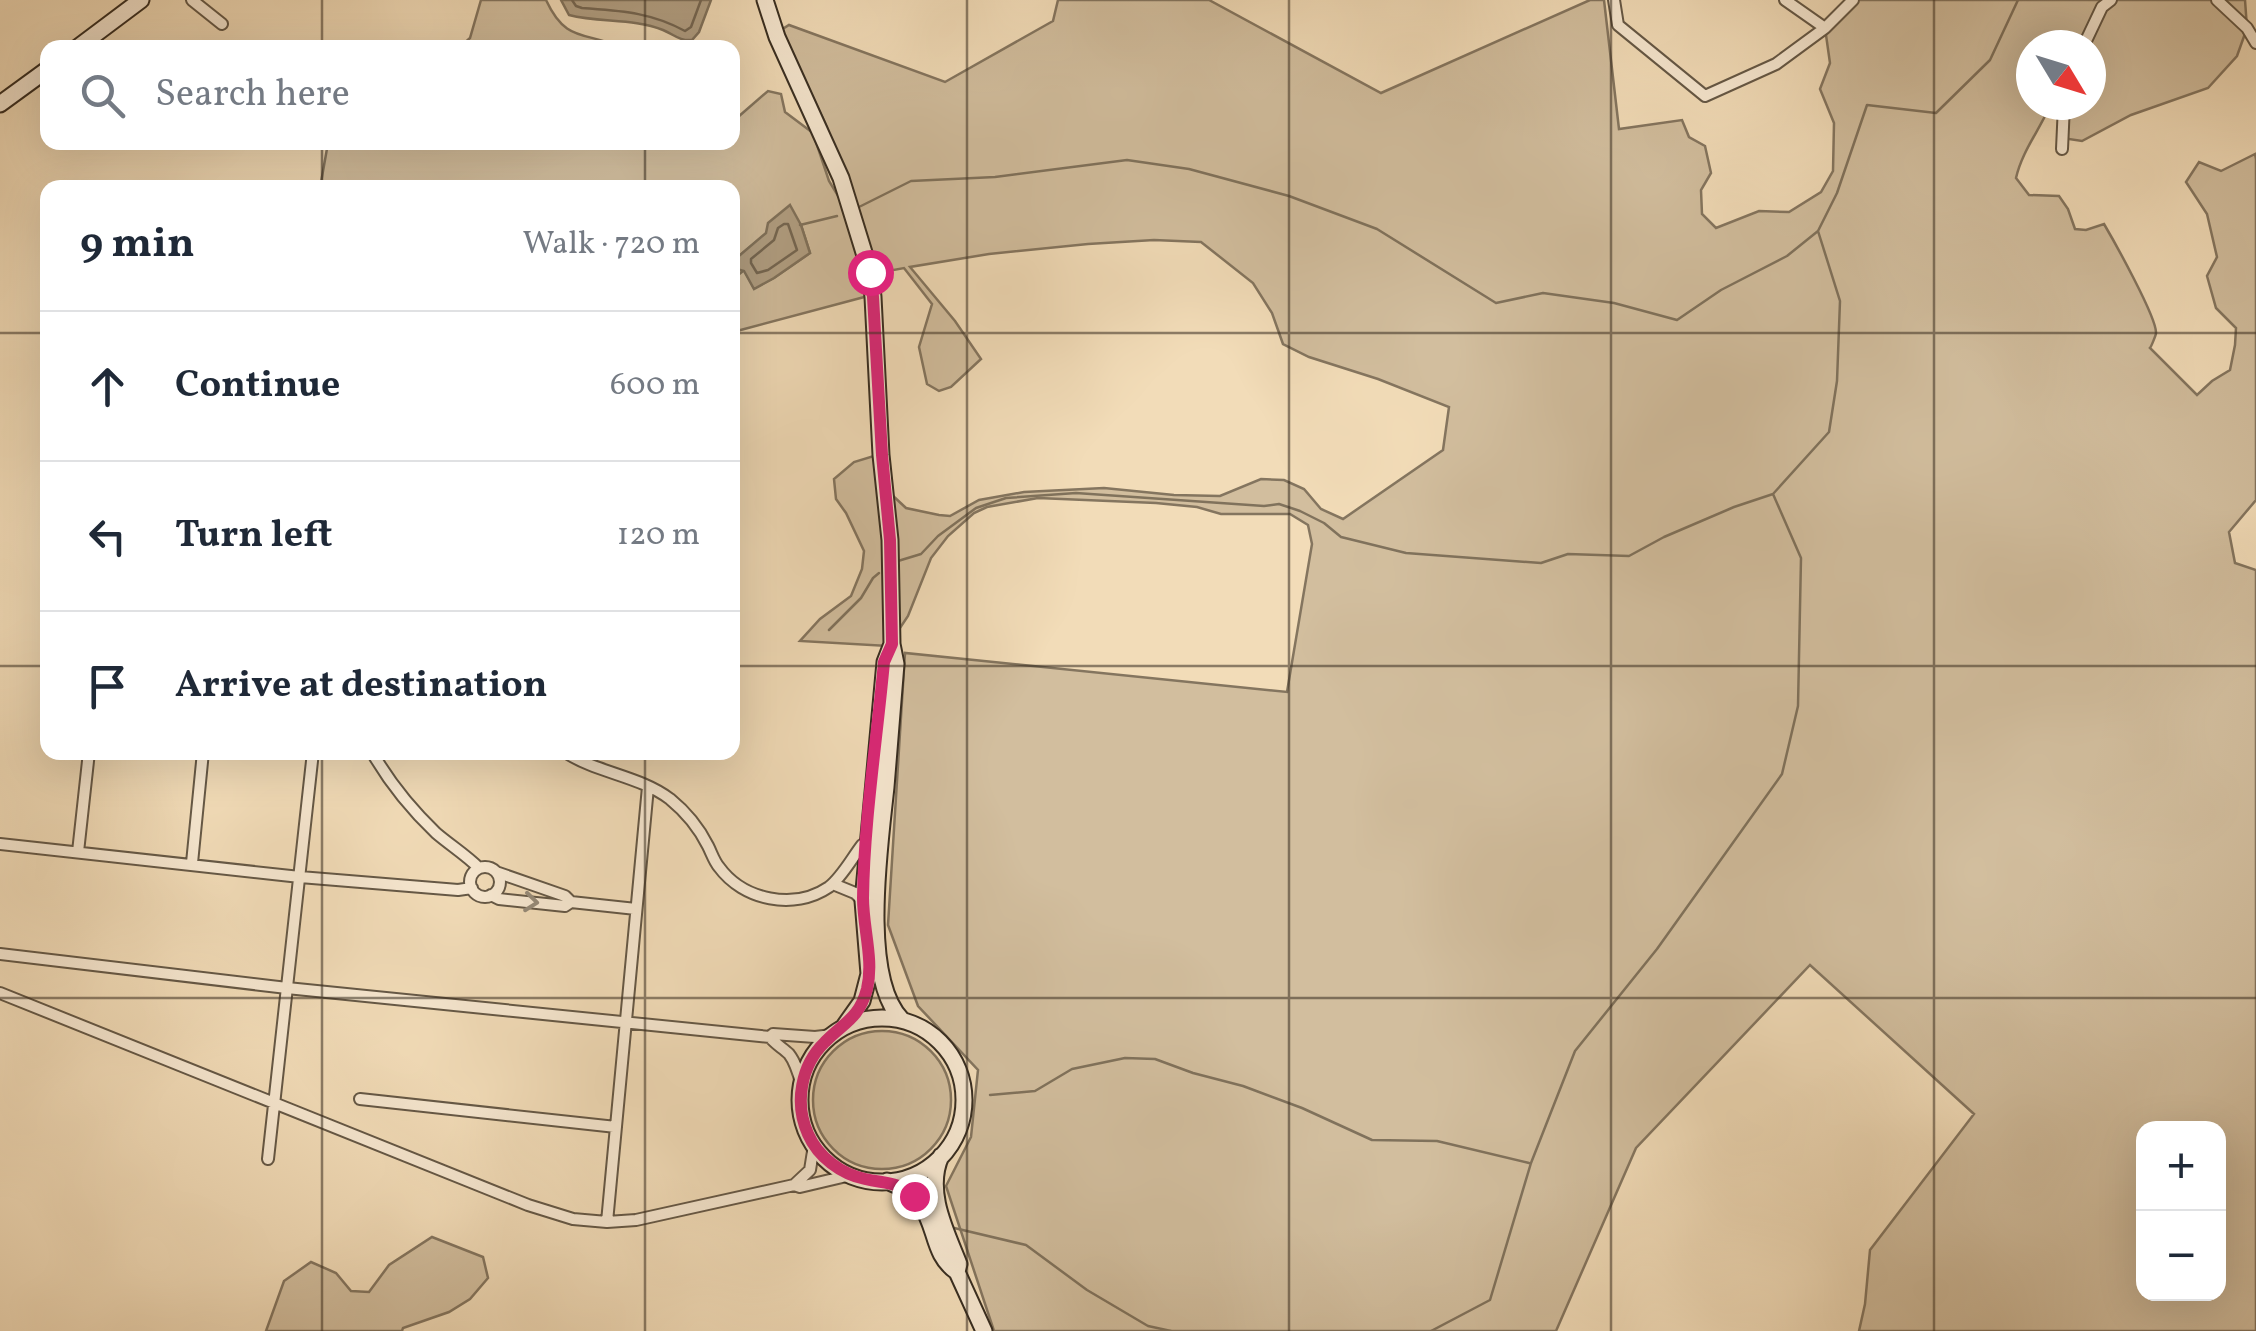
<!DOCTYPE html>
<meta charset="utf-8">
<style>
body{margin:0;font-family:Vollkorn,serif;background:#f2f2f3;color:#1f2937}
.controls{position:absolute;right:30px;bottom:30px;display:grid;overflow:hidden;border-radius:20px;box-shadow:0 10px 40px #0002}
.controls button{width:90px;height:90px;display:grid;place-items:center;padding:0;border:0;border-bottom:2px solid #e0e1e3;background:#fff;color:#1f2937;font:50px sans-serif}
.compass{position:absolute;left:2016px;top:30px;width:90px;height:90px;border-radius:50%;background:#fff;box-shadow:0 10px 40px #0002;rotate:128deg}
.stop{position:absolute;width:30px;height:30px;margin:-22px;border:8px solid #db2777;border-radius:50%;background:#fff}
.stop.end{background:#db2777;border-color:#fff;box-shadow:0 2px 10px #0008}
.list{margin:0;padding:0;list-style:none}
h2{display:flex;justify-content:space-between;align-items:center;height:130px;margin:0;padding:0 40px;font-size:42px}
h2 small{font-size:32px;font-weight:400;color:#747a83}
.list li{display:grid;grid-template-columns:65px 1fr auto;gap:30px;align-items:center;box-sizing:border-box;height:150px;padding:0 40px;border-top:2px solid #e0e1e3}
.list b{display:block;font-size:38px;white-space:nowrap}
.list em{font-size:32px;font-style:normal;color:#747a83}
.icon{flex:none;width:55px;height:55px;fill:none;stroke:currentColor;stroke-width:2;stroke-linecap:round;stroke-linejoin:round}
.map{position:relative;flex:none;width:2256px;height:1331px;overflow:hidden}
.search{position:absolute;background:#fff;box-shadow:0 10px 40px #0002;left:40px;top:40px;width:700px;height:110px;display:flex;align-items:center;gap:25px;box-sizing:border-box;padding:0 35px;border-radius:20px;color:#747a83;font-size:38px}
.panel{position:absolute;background:#fff;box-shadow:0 10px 40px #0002;left:40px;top:180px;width:700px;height:580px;border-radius:20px}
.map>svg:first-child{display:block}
.green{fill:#d2be9e;stroke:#84755f;stroke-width:2.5;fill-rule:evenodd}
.water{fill:#b2a084;stroke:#80725c;stroke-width:2.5}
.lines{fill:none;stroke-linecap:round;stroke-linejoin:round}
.shore{stroke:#746652;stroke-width:2.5}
.stream{stroke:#80725c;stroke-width:2.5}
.street-casing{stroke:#655846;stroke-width:14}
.secondary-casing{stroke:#362c20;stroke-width:19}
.street{stroke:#f7e8d1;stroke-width:10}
.secondary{stroke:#f7e8d1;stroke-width:15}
.oneway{stroke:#968a78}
.route{stroke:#db2777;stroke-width:12}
.grid{fill:none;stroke:#362c20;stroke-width:2.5;stroke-opacity:0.55}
</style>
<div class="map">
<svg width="2256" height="1331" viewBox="0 0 2256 1331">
<rect width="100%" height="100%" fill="#f2dcb8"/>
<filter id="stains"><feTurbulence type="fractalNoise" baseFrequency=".002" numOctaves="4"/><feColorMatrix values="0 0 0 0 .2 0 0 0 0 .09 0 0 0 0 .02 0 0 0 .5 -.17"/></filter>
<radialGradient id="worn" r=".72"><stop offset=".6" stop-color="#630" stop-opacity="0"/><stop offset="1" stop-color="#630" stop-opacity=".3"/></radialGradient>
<path class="green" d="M481,0h65c20,43 38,31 74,47h-160l10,-9z
M1058,0h151l172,93 209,-93h14l15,129 63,-9 7,17 16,9 6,27 -10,17 1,24 14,14 43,-17 30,1 32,-20 12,-21 1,-48 -14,-34 10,-26 -5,-35 28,-28h392l2,28 -10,28 -29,32 -77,27 -49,26 -20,-3 1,-26 -14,-4c-11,24 -27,44 -33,70l13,17 30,1 9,13 7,20 11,1 18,-6c10,17 53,94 52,109 0,2 -5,14 -6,15l47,47 15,-14 18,-11 5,-25 1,-17 -20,-20 -9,-32 10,-19 -10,-43 -21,-32 13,-20 22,9 34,-17 1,5v341l-27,32 6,31 21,7v761h-397l6,-27 5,-54 104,-136 -164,-149 -174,183 -80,183h-562l-48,-145 25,-49 7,-67 -60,-64 -30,-81 17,-272 382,39 25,-148 -4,-19 -18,-11h-69l-24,-7 -41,-4 -118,-5 -51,9 -13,6 -26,23 -17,22 -23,58 -20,30 -88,-5 20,-22 31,-23 11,-27 2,-18 -18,-38 -10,-14 -2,-20 20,-17 23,-7 14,39 15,14 33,7 11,1 29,-16 45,-8 80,-4 70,7 46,1 41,-17 23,1 20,9 17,20 22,10 100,-69 6,-43 -71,-28 -69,-22 -26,-13 -11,-31 -19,-30 -52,-41 -47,-2 -66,4 -99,10 -79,13 45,54 26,38 -30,28 -12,4 -12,-7 -8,-37 13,-43 -28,-36 -38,7 2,21 -135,36v-64l11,2 10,18 20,-10 36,-25 -9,-28 -34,8 -34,28 -1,-73h-412l8,-45 404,-1 1,-24 5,-1 30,-26 13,3 4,18 28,21 16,48 11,18 -6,-20 -7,-52 -46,-97 8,-5 156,57 108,-61zM2031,45h60v60h-60zM2144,1128h74v166h-74z
M813 1100a69 69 0 1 1 138 0a69 69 0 1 1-138 0Z
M432,1237l51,20 5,21 -18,21 -21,13 -46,16 -1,3h-136l18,-50 27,-19 25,11 15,18 18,1 20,-27z"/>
<path class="water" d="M561,0h150l-12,32 -7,8c-13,1 -17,-5 -29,-10 -30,-12 -63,-7 -94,-15z
M790,205l11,20 9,28 -36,25 -20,11 -10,-18 -11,-3v-7l33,-28 2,-10z"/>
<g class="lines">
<path class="shore" d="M572,0l4,6 6,2c39,3 68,4 103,23l6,-4 10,-27
M784,224h4l9,26 -29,20 -11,3 -6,-10v-4l23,-19 4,-12z"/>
<path class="stream" d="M857,208l54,-27 84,-4 132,-17 62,9 100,27 88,33 119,74 47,-10 71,10 63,17 44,-30 66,-34 31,-25
M800,225l37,-9
M732,280l11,-9
M898,561l23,-7 17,-18 38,-28 30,-10 70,-5 188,13 15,-2 21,7 24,12 17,14 65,16 135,10 27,-9 61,2 35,-19 70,-30 39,-13
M829,630l32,-32 12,-20 6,-5
M990,1095l45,-4 37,-22 53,-11 30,1 38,14 50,13 59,22 70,32 65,1 92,22
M950,1227l76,18 61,45 61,36 23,5
M1431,1331l59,-31 41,-137 44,-112 82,-102 125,-175 16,-68 3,-148 -28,-64 56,-62 8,-51 3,-80 -22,-70 19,-38 30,-88 69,8 54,-53 28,-60"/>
<g class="street-casing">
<path id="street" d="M192,0l30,24
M1614,0l4,25 87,71 71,-32 49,-36 28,-28
M1785,0l40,28
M2217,0l30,28 9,15
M2084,45l18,-38 9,-7
M2062,149l2,-44
M372,752c17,30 39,57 64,81 14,12 30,22 43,35
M565,752c32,21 75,24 105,47 16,13 29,29 38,47 4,8 6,15 11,21 24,33 75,44 110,20 13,-10 23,-29 33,-42l5,-2
M0,844l300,33 158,13 14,-2
M78,852l11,-100
M192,863l11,-111
M470 882a15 15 0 1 1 30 0a15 15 0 1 1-30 0Z
M496,872l69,24 6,6
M833,884l22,9 8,8
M491,895l8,4 66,7 6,-4 65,7
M0,954l287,34 483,49 3,-3 42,3 17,-2
M0,993l528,212 45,14 34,3 29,-2 158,-35 6,2 51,-12
M770,1037c5,7 13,11 19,17 7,9 10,21 13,32
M360,1099l256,28
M268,1159l45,-407
M794,1185l16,-15 4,-25
M607,1222l41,-435"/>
</g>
<g class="secondary-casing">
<path id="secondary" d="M765,0l12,37 64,141 29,94 3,25 8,158 9,85 2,104 4,20c-3,41 -7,82 -10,123 -6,57 -26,190 16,233
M77,48l64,-48
M0,104l48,-35
M800 1100a82 82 0 1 1 164 0a82 82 0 1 1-164 0Z
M845,1025l17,-24 7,-27 -6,-73 22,-239 7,-18
M941,1156c-16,35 5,75 18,108l-2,8 27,59
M887,1181c59,22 35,67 70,91"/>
</g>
<use href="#street" class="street"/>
<use href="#secondary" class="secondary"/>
</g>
<defs><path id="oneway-chevron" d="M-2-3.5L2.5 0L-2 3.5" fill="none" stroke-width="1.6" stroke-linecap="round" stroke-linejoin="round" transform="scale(2.5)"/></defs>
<use class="oneway" href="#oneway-chevron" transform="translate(531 902) rotate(6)"/>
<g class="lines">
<path class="route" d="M870,272l3,25 9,158 8,85 2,104 -8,18c-7,77 -20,159 -21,236 0,30 11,62 4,91 -8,30 -24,34 -42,53 -24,23 -31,61 -17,92 10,23 33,40 57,45 22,5 31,2 49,17"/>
</g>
<path class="grid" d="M322,0v48M645,0v48M967,0v1331M1289,0v1331M1611,0v1331M1934,0v1331M322,142v46M645,142v46M0,333h48M732,333h1524M0,666h48M732,666h1524M322,752v579M645,752v579M0,998h2256"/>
<rect width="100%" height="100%" filter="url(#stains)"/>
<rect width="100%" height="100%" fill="url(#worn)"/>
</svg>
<div class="controls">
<button>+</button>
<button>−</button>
</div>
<svg class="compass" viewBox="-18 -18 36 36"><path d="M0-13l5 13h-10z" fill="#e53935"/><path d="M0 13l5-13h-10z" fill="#747a83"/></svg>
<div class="stop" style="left:870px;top:272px"></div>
<div class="stop end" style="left:914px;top:1196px"></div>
<div class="search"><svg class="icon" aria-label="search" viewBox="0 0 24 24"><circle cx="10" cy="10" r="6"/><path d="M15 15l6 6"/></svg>Search here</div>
<section class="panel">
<h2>9 min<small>Walk · 720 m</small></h2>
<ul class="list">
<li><svg class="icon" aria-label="ahead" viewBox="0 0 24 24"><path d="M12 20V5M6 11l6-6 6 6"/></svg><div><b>Continue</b></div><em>600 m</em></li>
<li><svg class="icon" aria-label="left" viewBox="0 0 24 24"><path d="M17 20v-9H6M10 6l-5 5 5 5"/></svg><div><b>Turn left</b></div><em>120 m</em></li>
<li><svg class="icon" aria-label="arrive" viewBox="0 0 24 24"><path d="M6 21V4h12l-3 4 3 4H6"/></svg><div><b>Arrive at destination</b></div></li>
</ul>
</section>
</div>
